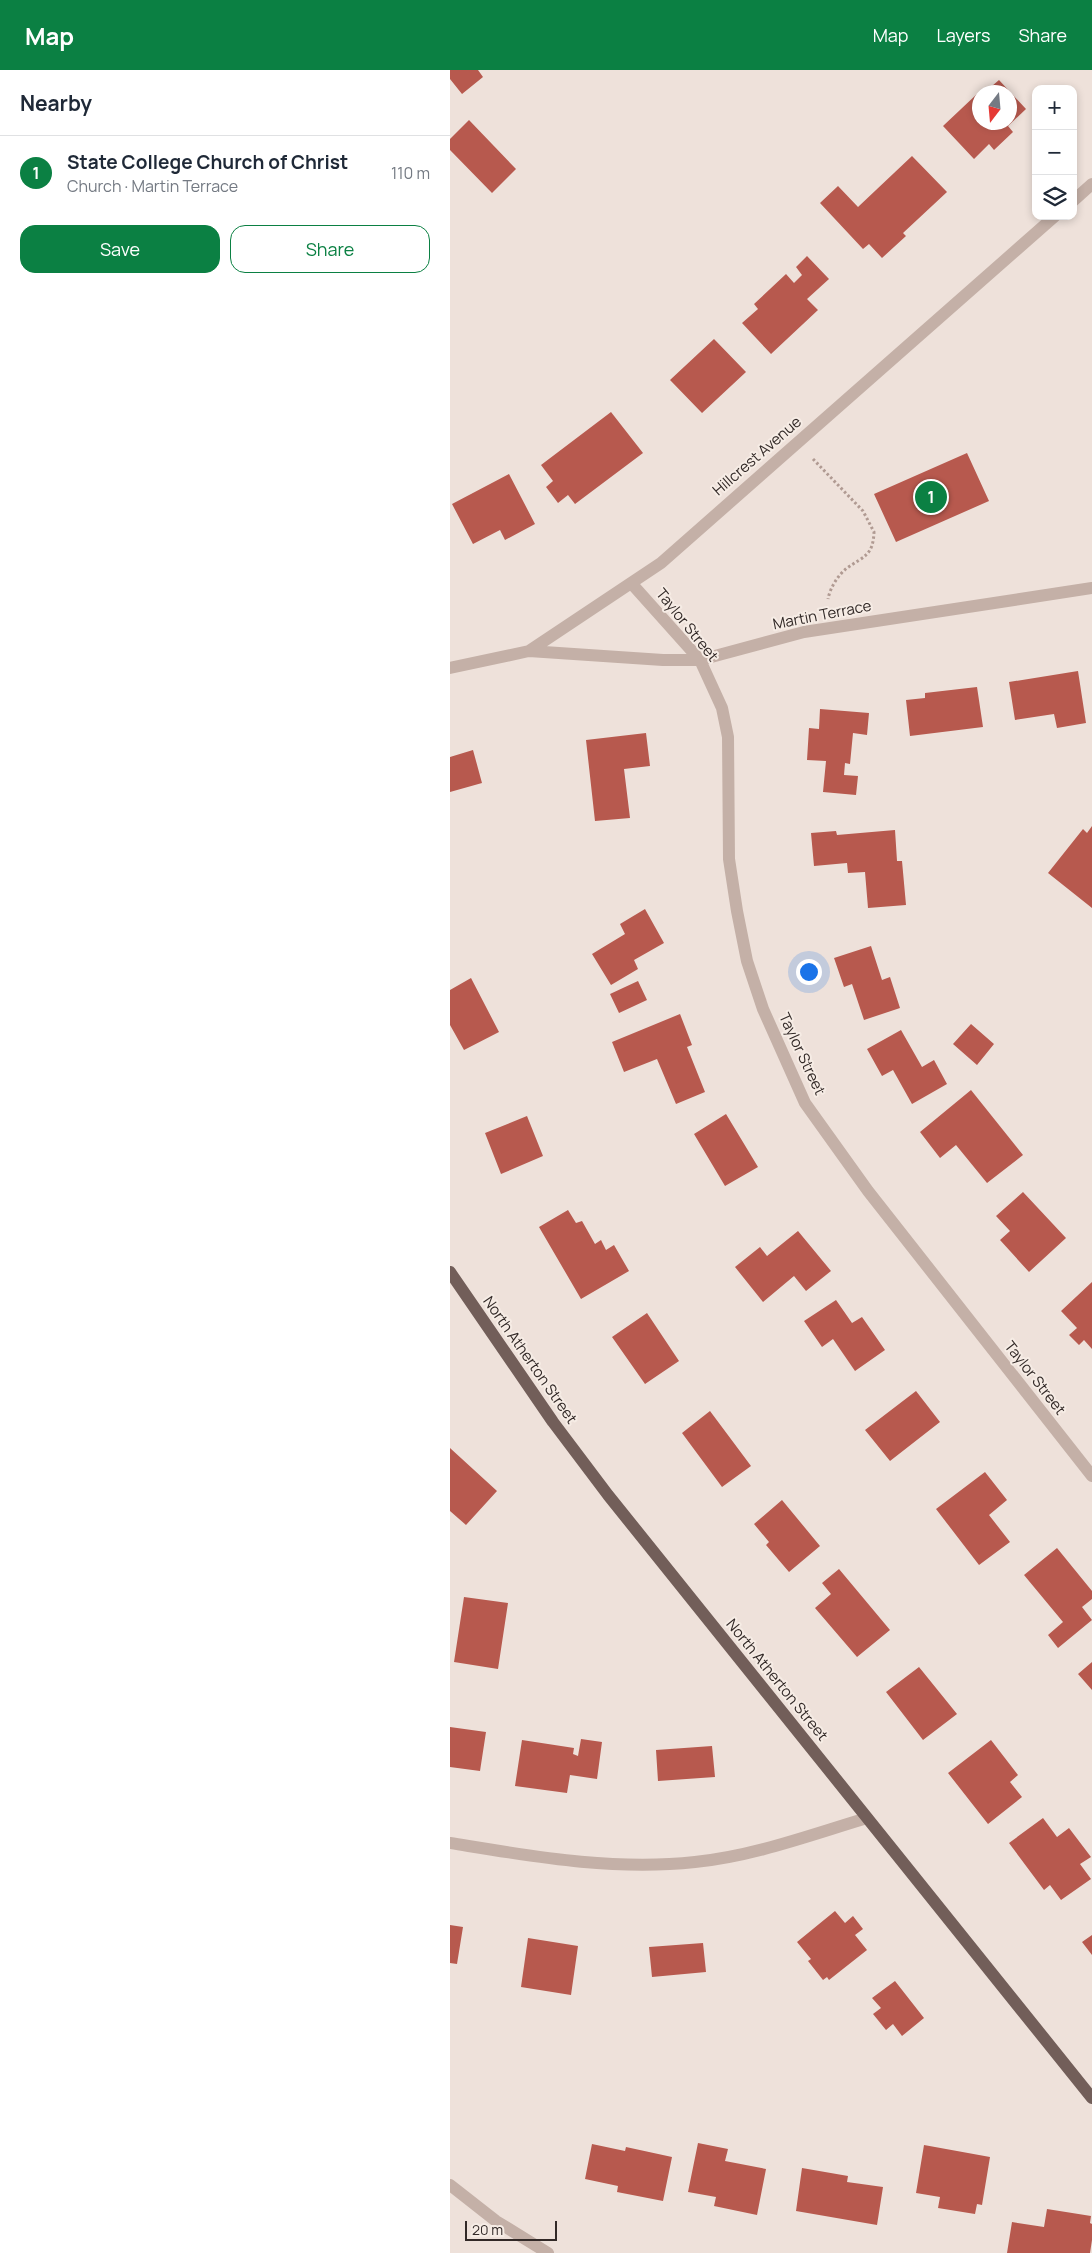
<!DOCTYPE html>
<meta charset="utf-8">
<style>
body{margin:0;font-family:Manrope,sans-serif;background:#f2f2f3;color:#1f2937}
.controls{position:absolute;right:15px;top:15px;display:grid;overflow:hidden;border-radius:10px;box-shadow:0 2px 8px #0003}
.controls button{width:45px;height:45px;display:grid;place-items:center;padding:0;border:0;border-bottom:1px solid #e0e1e3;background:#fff;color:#1f2937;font:25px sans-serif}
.compass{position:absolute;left:522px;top:15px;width:45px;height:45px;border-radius:50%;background:#fff;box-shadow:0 2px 8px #0003;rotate:196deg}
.scale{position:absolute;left:15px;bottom:12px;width:92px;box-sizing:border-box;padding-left:5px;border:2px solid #322927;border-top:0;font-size:14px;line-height:18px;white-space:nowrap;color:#322927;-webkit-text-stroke:4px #f6ece5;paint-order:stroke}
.you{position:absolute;left:358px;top:901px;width:18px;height:18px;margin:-12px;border:4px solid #fff;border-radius:50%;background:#1a73e8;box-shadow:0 0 0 8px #1a73e833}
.badge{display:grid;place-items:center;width:32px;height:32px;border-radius:50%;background:#0b8043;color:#fff;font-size:16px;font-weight:700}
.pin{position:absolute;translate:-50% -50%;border:2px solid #fff;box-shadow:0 1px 5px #0006}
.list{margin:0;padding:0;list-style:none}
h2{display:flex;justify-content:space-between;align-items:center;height:65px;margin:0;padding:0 20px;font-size:21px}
h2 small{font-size:16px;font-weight:400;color:#747a83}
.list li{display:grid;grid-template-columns:32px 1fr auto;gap:15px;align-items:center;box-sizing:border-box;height:75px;padding:0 20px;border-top:1px solid #e0e1e3}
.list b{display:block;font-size:19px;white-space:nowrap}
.list p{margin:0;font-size:16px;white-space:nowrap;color:#747a83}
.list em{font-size:16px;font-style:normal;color:#747a83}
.actions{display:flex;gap:10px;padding:15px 20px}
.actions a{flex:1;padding:11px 0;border:1px solid #0b8043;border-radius:15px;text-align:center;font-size:18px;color:#0b8043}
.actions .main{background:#0b8043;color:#fff}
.icon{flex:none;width:28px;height:28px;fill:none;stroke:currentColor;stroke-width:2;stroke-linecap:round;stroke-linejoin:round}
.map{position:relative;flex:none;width:642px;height:2183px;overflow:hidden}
header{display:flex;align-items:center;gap:30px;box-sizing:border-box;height:70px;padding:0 25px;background:#0b8043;color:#fff}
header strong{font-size:24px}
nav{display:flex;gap:28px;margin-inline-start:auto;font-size:18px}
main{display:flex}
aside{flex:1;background:#fff}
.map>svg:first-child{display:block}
.building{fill:#b7594e}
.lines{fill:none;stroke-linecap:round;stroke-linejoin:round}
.path{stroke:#b09a92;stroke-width:3;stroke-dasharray:2.5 2.5;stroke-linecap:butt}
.minor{stroke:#c4b0a7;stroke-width:12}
.primary{stroke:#725e59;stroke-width:12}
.labels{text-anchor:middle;stroke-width:4;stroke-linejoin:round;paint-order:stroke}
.street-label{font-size:15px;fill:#322927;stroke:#f6ece5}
</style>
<header>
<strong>Map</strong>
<nav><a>Map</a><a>Layers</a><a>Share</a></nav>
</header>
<main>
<aside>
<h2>Nearby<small></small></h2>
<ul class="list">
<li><span class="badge">1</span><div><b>State College Church of Christ</b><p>Church · Martin Terrace</p></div><em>110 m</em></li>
</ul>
<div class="actions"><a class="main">Save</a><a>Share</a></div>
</aside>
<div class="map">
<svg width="642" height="2183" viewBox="0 0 642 2183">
<rect width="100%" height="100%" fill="#eee1da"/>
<path class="building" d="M0,0h28l5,7 -21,17 -12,-15z
M549,10l27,29 -18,17 5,6 -19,18 -5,-6 -15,15 -31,-33 35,-33 2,2v27h30v-30h-25z
M19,50l47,49 -24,24 -42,-43v-11z
M462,86l35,36 -44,41 3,3 -24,22 -13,-14 -6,5 -43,-46 18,-17 20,21z
M357,186l22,23 -22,20 11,11 -47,44 -29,-31 16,-14 -4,-5 32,-30 8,9 8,-8 -6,-8z
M264,269l32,33 -44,41 -32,-33z
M161,342l32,41 -68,51 -7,-9 -10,8 -12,-16 7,-6 -12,-16z
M517,383l22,48 -93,41 -22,-48z
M59,404l26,50 -30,16 -5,-10 -27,14 -21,-40z
M628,601l8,52 -29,5 -3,-14 -39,6 -6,-38z
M527,617l6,40 -73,9 -4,-36 19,-2v-5z
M370,639l49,4 -2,22 -14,-2 -3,31 -5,-1 -1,12 14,1 -2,19 -33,-3 3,-31 -19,-1 2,-32 10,1z
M196,663l4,33 -26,3 6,49 -35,3 -9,-81z
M23,680l9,33 -32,9v-35z
M642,756v82l-44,-35 35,-44 4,4z
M445,760l2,31h5l4,44 -38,3 -3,-36 -17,1 -1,-10 -33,3 -3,-33 25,-2 1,4z
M195,839l19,34 -30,17 4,9 -27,16 -19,-31 33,-20 -5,-10z
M421,876l11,34 8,-3 10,31 -36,12 -12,-36 -8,3 -10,-29z
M21,908l28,54 -35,18 -14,-25v-35z
M188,911l9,19 -28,13 -9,-19z
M230,944l12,31 -5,2 18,45 -29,12 -19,-45 -33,13 -12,-30z
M521,954l23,20 -17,21 -24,-21z
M451,960l21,37 12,-7 13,24 -35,20 -19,-34 -11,6 -15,-27z
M521,1020l52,65 -36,28 -31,-38 -16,13 -20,-26z
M276,1044l32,53 -33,19 -31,-52z
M77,1046l16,40 -42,18 -16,-41z
M573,1122l43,46 -37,34 -29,-32 10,-9 -14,-15z
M118,1140l8,13 6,-2 13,23 6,-4 5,10 8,-5 15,26 -48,28 -42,-72z
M348,1161l33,40 -25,20 -12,-15 -31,26 -28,-35 25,-20 7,9z
M642,1212v67l-8,-9 -5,5 -10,-10 8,-7 -16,-17z
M386,1230l16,23 10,-6 23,33 -30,21 -22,-32 -11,8 -18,-26z
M197,1243l32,48 -34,23 -33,-47z
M466,1321l24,31 -50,39 -25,-31z
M260,1341l41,55 -29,21 -40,-54z
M0,1378l47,43 -31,34 -16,-14z
M535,1402l22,28 -18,15 21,27 -31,23 -43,-56z
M332,1430l38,46 -31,26 -23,-27 3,-3 -15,-18z
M607,1478l35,43v8l-10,8 10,13 -34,28 -10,-13 15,-13 -39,-47z
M389,1499l51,61 -33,27 -42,-49 16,-14 -9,-11z
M14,1527l44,6 -10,66 -44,-7z
M642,1592v28l-14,-16z
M469,1597l38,47 -34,26 -37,-48z
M0,1657l36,5 -6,39 -30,-4z
M131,1669l21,3 -5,37 -27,-4 -3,18 -52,-7 7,-46 52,8 -1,6 5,2z
M541,1670l27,35 -8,7 12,15 -34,27 -40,-51z
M262,1676l3,31 -57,4 -2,-31z
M593,1748l14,19 12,-9 22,29 -11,7 11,15 -30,21 -11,-15 -6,5 -35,-47z
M385,1841l10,12 8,-7 10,13 -8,6 12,15 -38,30 -2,-3 -4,3 -15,-19 3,-2 -14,-17z
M0,1855l13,2 -6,37 -7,-1z
M642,1865v20l-10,-13z
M78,1868l50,8 -7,49 -50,-8z
M253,1873l3,29 -54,5 -3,-30z
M445,1911l29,37 -22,18 -9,-12 -7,6 -13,-16 8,-6 -9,-10z
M248,2073l30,6 -3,12 41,8 -9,46 -43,-9 2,-9 -28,-5z
M142,2074l33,7 1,-4 46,10 -9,44 -46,-9 1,-6 -33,-7z
M474,2075l66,12 -8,48 -5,-1 -2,10 -37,-6 2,-11 -24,-4z
M352,2098l46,8 -1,6 36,5 -6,38 -81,-14z
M597,2139l44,7 -1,7 2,1v16l-2,13h-83l5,-31 32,5z"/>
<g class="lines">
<path class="path" d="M363,389l50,52 11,21c-1,24 -10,24 -27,36 -9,7 -17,20 -19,31"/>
<path class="minor" d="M623,131l19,-17
M182,514l68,76 22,48 6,29 1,122 8,52 10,50 16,48 42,94 63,88 224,285
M79,581l134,9h37l104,-28 288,-44
M0,598l79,-17 132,-88 394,-347
M0,1773c81,13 162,28 245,19 59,-6 115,-27 172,-44
M0,2115l46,36 52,32"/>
<path class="primary" d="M0,1202l103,150 55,73 484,603"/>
</g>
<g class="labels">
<g class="street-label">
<text transform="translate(307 386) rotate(-41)" y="5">Hillcrest Avenue</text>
<text transform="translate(372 545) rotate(-11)" y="5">Martin Terrace</text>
<text transform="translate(237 555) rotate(51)" y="5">Taylor Street</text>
<text transform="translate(352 984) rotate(65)" y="5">Taylor Street</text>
<text transform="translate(80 1290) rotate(55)" y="5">North Atherton Street</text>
<text transform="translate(585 1308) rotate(52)" y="5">Taylor Street</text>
<text transform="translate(327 1610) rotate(51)" y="5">North Atherton Street</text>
</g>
</g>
</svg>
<div class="controls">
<button>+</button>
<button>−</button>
<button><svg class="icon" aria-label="layers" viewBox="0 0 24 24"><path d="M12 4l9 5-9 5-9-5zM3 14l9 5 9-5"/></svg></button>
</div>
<svg class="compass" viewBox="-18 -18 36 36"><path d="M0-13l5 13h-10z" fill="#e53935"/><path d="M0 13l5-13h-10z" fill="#747a83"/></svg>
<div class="scale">20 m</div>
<div class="you"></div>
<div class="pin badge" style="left:481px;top:427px">1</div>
</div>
</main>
